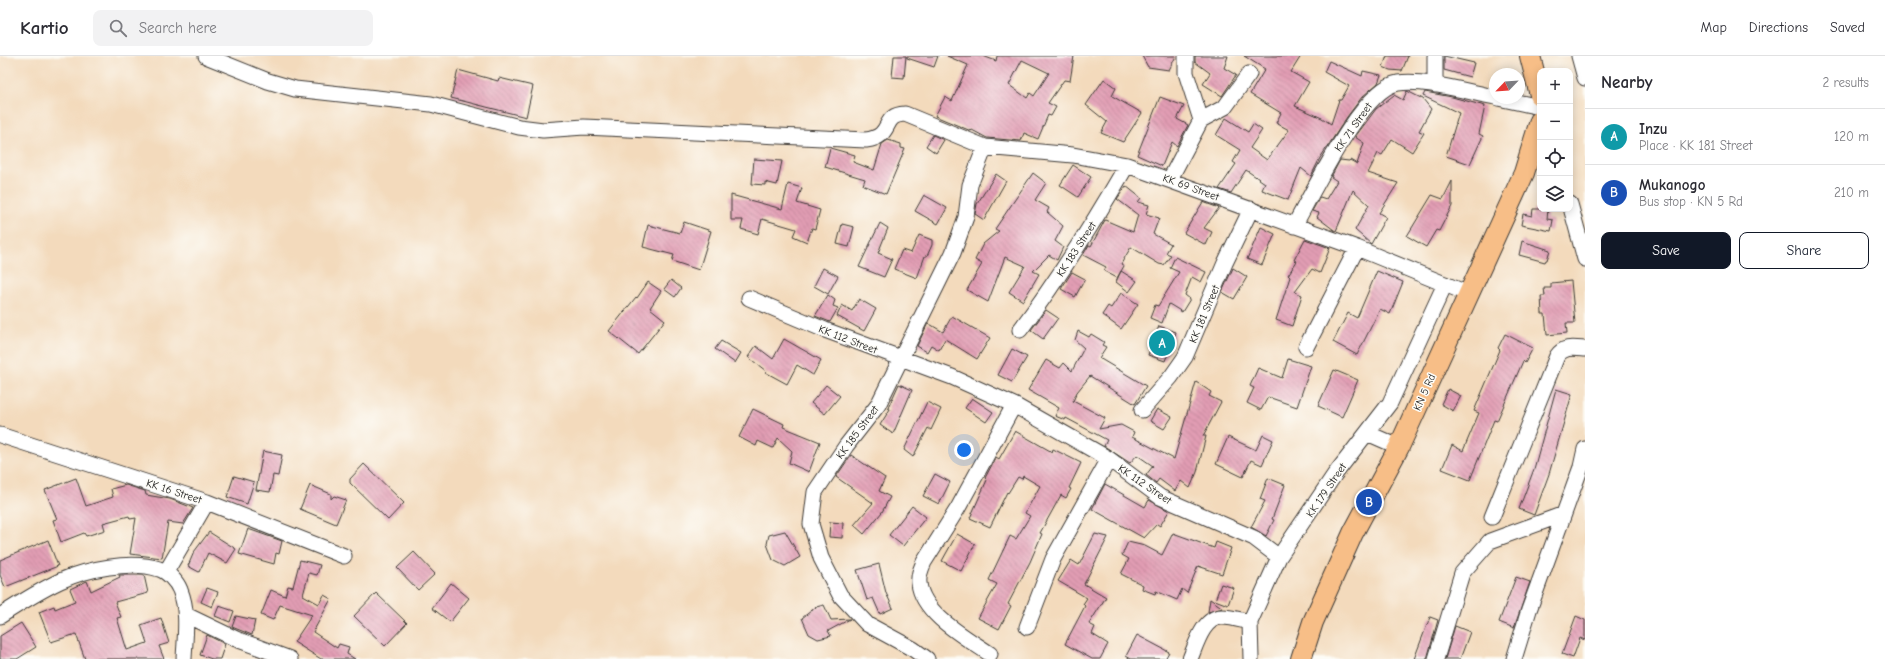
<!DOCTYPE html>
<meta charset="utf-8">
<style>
body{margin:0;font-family:"Comic Neue",sans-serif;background:#f2f2f3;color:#2b2b33}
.controls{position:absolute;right:12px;top:12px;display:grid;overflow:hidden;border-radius:8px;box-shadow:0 2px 10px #0003}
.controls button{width:36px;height:36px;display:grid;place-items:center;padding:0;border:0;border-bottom:1px solid #e1e1e2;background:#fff;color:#2b2b33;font:20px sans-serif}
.compass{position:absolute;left:1489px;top:12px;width:36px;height:36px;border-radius:50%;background:#fff;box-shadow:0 2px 10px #0003;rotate:245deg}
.you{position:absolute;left:964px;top:394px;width:14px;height:14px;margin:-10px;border:3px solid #fff;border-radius:50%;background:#1a73e8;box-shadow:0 0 0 6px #1a73e833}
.badge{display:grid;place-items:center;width:26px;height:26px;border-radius:50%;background:#111827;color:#fff;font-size:13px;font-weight:700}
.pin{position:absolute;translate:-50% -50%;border:2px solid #fff;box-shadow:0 1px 4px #0006}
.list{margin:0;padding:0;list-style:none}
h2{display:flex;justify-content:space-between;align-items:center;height:52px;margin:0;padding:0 16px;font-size:17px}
h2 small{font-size:13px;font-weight:400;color:#7c7c81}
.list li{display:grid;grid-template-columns:26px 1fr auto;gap:12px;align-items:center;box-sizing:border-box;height:56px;padding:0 16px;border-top:1px solid #e1e1e2}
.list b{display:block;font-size:15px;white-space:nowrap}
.list p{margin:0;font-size:13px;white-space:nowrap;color:#7c7c81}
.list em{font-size:13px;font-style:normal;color:#7c7c81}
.actions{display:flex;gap:8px;padding:12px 16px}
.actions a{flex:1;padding:9px 0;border:1px solid #111827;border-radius:8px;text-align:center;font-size:14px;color:#111827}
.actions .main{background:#111827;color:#fff}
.icon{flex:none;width:22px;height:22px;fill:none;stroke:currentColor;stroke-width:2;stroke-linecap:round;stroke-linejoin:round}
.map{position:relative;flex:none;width:1585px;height:603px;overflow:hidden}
header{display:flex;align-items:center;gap:24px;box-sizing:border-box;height:56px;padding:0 20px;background:#fff;border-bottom:1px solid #e1e1e2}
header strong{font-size:19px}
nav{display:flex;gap:22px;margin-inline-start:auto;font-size:14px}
.search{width:280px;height:36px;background:#f2f2f3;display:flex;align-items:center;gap:10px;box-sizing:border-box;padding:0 14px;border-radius:8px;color:#7c7c81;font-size:15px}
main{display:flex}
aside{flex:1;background:#fff}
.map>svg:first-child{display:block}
.building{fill:url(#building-back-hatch);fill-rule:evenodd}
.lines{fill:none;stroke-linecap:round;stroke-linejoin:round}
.minor-casing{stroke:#3c3834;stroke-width:17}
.major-casing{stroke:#3c3834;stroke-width:22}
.minor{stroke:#fff;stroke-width:15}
.major{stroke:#f7be87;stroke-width:20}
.labels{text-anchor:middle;stroke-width:3;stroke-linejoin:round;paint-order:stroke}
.street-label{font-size:11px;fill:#1c1c1c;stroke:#fdfcf7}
</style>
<header>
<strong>Kartio</strong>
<div class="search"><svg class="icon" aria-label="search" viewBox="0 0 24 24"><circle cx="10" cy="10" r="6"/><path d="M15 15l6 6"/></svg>Search here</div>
<nav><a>Map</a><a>Directions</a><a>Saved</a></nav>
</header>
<main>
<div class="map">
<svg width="1585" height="603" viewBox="0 0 1585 603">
<defs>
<pattern id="building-back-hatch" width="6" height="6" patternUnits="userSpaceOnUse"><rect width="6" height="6" fill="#e29db4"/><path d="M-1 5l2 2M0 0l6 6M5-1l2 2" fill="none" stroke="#b67f92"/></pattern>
</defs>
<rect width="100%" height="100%" fill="#fdfcf7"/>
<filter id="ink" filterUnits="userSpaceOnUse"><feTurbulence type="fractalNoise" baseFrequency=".025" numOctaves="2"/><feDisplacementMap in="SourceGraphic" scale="8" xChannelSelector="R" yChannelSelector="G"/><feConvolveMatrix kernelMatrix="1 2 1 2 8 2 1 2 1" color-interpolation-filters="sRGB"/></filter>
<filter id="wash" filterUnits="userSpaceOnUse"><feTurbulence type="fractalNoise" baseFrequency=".012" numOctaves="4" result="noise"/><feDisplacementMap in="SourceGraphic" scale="16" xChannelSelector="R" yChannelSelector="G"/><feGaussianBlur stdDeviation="0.9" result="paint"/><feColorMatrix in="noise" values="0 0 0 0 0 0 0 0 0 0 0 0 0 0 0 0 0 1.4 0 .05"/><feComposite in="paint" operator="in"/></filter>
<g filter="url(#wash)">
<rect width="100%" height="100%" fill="#f3dabc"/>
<g id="blocks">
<path class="building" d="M894,0h12l-2,22 -12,-1z
M907,0h31l-4,11 -27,-9z
M947,0h36l13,5 1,-5h77l-4,25 -6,-1 -16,23 8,4 -5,9 -3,-1 -10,24 -14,-6 -3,8 -34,-3 -15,-8 -1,1 -36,-15 10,-19 7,4 16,-36zM1022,4l27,13 -15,23 -4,-3 -3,5 -18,-13z
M1142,0h34l-7,14 -21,-3z
M1195,0h33l-4,12 12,7 -14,21 -19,-12 7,-11 -15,-11z
M1244,0h57l-10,16 18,10 -14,24 27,12 9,6 8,-24h2l8,-14 -25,-14 5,-11 33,15 1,-5 18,4 -3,8 -16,14 -15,20 -27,41 -9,18 -10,-8 -13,32 -26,-10 3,-7 -19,-13 -15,23 -12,-4 17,-25 -3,-2 7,-12 -24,-15 10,-17 22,14 5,-8 9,6 -12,18 17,12 22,-30 -13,-7 5,-10 -31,-19 15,-25z
M1387,0h21l-6,15 -12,-1 -7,-3z
M1444,0l30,7 -4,14 -26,-7z
M458,14l40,11 1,-3 34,8 -7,31 -75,-19z
M1104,23l12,9 -4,8 30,17 -19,29 -22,-9 6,-11 -21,-17z
M1407,35l16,8 8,10 -12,22 5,2 -12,19 -20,-13 -10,16 -4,-2 -10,20 30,10 -19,30 7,4 -15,27 -16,-14 14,-25 -16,-15 -17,41 -2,-1 -17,-13 2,-4 -7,-2 8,-14 6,2 11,-18 -6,-4 9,-17 9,1 1,-1 7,4 7,-21 -9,-6 21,-28 18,-14 9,5z
M1425,36l27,5 33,9 -6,28 4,2 -13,28 -24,-8 13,-43 -36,-17z
M1160,41l24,9 -7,13 11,6 -11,21 -5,-4 -10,24 -25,-11z
M933,79l11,5 -8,13 -10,-7z
M888,84l13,4v4l4,1 -19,45 -23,-9 2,-6 -40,-12 5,-19 25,7 -2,7 21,8 8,-26z
M754,103l28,2 -5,24 -12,-3v3l-13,-1z
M1073,109l18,12 -13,20 -18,-12z
M1033,117l13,10 -11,17 14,8 -2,4 16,14 -8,15 8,6 -6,13 -8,-5 -16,16 6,3 -16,27 -14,-9 16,-26 -20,-9 -17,45 -21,-12 15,-26 -7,-4 8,-16 16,-13 -4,-2z
M996,118l10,7 -22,39 -9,-6 2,-10z
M1452,125v25l-13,25 -3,-1 -10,17 -19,-11 25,-41 11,4z
M788,128l14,4 -5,15 23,7 -5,19 -3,-1 -5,14 -14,-6 3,-7 -34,-10 -4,15 -17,-5 2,-9h-12v-25l51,14z
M1126,130l15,12 -3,4 11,3 -3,9 13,4 -6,16 18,10 -5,9 5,2 -7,10 -5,-1 -28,-17 -10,17 3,2 -7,12 -13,-7 2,-4 -23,-12 6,-10 2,1 14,-26 28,12 5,-17 -21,-16z
M924,139l23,13 -9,16 -23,-13z
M1203,146l16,6 -15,20 8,4 -6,13 -22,-12z
M1533,153h15l-1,10 6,1 -2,11 -30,-6 2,-11 9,2z
M684,166l27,9 -12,39 -27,-9 2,-6 -31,-8 5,-22 32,8z
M880,167l8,5 -10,25 14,6 -8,18 -25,-10z
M842,168l12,3 -5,20 -12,-3z
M1261,171l14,7 -13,31 -15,-6z
M919,179l13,5v5l-5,11h-2l-8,22 -23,-9 8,-19 9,3z
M1305,183l25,9 -10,25 -8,-4 -17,23 7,3 -10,31 -16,-6 14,-43 -2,-2 9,-14 -3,-1z
M1522,185l28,9 -3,10h-1l-1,2 -26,-7z
M1175,201l31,15 -5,10 -9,-5 -7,18 5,4 -8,13 -13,-8 -7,19 -12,-5 5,-13 3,1 21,-34 -9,-4z
M823,212l15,8 -10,18 -14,-8z
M1233,212l14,9 -13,22 -12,-7z
M1121,215l16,10 -8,11 -13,-10z
M1377,215l26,11 -13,32 -10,-5 -23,46 -24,-13 15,-29 9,5z
M1072,216l13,7 -10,18 -14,-8z
M671,224l10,8 -6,9 -11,-8z
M1571,225l4,42h-9l1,10 -20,2 -2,-21h-3l-1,-18h4l-1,-8h7v-5z
M648,226l13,9 -11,17 15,12 -27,34 -29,-23 27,-34 1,1z
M1121,237l17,11 -17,25 -19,-14 6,-9 3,2z
M828,239l7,5 -2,6 5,2 -8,14 -15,-6z
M859,243l17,10 -12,22 -27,-15 5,-11 10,6z
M1046,254l12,8 -15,21 -12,-9z
M952,260l38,22 -13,21 -32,-20 -6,11 -8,-5 -4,7 -10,-6 11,-23 15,9z
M1159,270l17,6 -11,29 -17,-6z
M1078,275l11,6 2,-3 13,8 -2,3 4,2 -7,11 47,28 -11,18 -45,-28 -13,16 -4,9 32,17 -6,11 22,-4 13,7 -2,5 42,22 22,-77 15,10 -2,4 12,6 -18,34h3l-9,36 -7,16 -9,-7 -6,10 -16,-12 -3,4 -10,-8 7,-9 -16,-11 -7,8 -26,-17 3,-6 -41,-22 -1,2 -10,-4 4,-8 -31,-18 18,-30 14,8 4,-5 8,8 12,-23 -9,-8z
M1505,278l28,14 -8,15 -2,-2 -26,60 -3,-1 -24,60 -28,-11 10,-24 11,6 16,-38 -5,-2 26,-61 -2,-2z
M784,283l37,21 -8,15 -16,-10 -10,19 -22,-12 1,-1 -18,-14 8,-11 17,13z
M721,285l20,12 -6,10 -20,-14z
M1012,293l15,8 -15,25 -14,-7z
M1288,303l23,7 -14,41 -29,-10 -7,13 -14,-7 7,-15 -4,-2 8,-18 24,10z
M1334,314l24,10 -16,37 -24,-11z
M899,328l13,6 -19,44 -13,-9 10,-16 -2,-1z
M826,329l14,11 -15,18 -14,-11z
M1448,333l13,7 -8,15 -12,-7z
M1556,333l16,5 -23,80 -15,41 -15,-6 15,-40z
M972,342l21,14 -7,10 -21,-14z
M927,346l14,7 -10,21 -3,-2 -15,29 -9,-7z
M753,353l31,15 -1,3 37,15 -11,30 -20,-9 3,-12 -14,-13 -5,10 -15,-7 -2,5 -17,-9z
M1157,353l15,8 -8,12 -14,-8z
M1015,375l37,21 1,-3 28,14 -12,25 2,1 -5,9 -5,-3 -21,38 2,1 -12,28 -22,42 3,2 -12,23 -21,-11 19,-34 -8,-4 21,-44 6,3 14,-23 -5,-3 15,-27 -17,-10 -1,3 -4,-2 -10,16 -1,-1 -17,35 -20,-9 17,-38 -2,-2 11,-21 3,2z
M1263,379l10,5 -11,25 -11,-5 -8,17 -27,-13 12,-27 28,13z
M263,395l19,4 -4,21 -5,-1 -3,17 -14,-2z
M851,399l34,23 -6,13 11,6 -8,15 -18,22 -10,-9 19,-22 -37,-26z
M364,408l40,39 -16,17 -38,-37v-4z
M935,418l15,8 -11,22 -16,-8z
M234,420l20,6 -7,22 -20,-7z
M76,422l10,28 27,-9 -2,-8 15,-4 19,6 1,4 24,4 23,9 -10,16 -15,-2 -6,36 -32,-4 6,-36 -6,1 -1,-3 -26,7 2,7 -19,6 -2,-3 -23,9 -8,-22 4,-1 -12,-29z
M1268,422l17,7 -13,34 2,1 -8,16 -15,-9 14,-26 -5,-2z
M1105,428l40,23 4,-7 20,11 -9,15 -3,-2 -13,14 -52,-29z
M310,429l21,9v5l3,-3 12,4 -10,24 -36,-15z
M912,450l14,11 -23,29 -14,-11z
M830,466l13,1 -1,15 -13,-1z
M248,473l34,12 -3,13 -3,-1 -2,11 -35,-10z
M785,475l15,26 -15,9 -12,-6 -6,-16 2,-9z
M209,476l27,17 -9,14 -19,-10 -9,19 -11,-6 6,-14z
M1173,477l41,15 2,-6 15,6 -9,26 -24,-8 -11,27 -5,-4 -5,11 -21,-9 -1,3 -13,-5 1,-4 -22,-11 8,-15 -7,-4 6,-13 17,4 17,9z
M957,478l18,10 -14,27 -19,-10z
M1095,478l13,3 -24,47 22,13 -17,27 6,3 -3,7 16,10 -8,15h-8l-27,-15 20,-38 -2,-2 4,-6 -29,-17 13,-21 8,5z
M48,484l10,26 -53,21 -5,-12v-15z
M414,496l21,22 -17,16 -21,-22z
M300,504l20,5 -3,10 -8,-2 -6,22 16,9 5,-9 7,4 -18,33 24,16 2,-4 10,3 -2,7 8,5h-34l-27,-17 18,-27 -32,-10 -7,15 -12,-5 10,-25 14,6 3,-10 5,1z
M879,508l7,29 7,15 -13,6 -7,-16 -6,2 -10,-30z
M119,519h25l4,18 -33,9 6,15 -4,1 10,32 20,-7 -6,-18 20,-7 8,25 -10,3 5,13h-79l-9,-25 -25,8 -12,-30 15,-6 1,3 20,-8 -5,-12 17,-8 4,10 29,-14z
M1516,521l14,5 -16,46 -15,-6z
M451,527l18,15 -19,24 -18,-14z
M1221,528l13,4 -6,17 -13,-5z
M207,532l11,4 -6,15 -11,-5z
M376,537l31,30 -22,23 -31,-30z
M1210,543l13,9 -15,4z
M824,549l7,15 19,-1 -22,12 3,5 -13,3 -9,-5 -7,-16 14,-11z
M219,550l15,5 -4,11 -15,-6z
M236,560l19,4 -3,15 -20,-8z
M1576,560l9,4v20l-5,-2 -7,20 -11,-4z
M1430,561l8,3 -11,39h-13z
M21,567l15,24 -19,12h-17v-23z
M1455,570l15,6 -10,27h-15z
M207,579l18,9 -5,15h-8l-12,-4z
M1137,579l32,17 -4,7h-34l-5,-3z"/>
</g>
</g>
<g filter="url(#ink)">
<use href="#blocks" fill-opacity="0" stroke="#3c3834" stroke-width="1"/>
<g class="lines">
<g class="minor-casing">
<path id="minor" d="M206,0l62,25 27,8 136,15 88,23 24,3 41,-3 282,13c29,-4 14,-25 39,-26l80,33 88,8 54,10 230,83 112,46
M1435,0v29
M1579,0l6,22
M1498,42l42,9
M1201,64l24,-13 24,-33
M1170,123l31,-59 -15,-47v-17
M1570,148l15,55
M1294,170c18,-31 68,-138 104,-143 27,-4 70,9 97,14
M749,242l76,32 127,47 62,28 95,54 51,38 94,41 25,19
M1020,274c40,-53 74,-108 107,-165
M1306,291l51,-99
M1142,354l29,-33 14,-20 40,-94 26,-54
M1367,377l32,14
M0,379l207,67 137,54
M1492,461l65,-161c7,-10 16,-8 28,-7
M166,516l41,-70
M186,559l50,24 54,20
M0,560c20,-13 39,-25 60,-35 26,-12 71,-21 99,-12 8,2 18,13 21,21 9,22 5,46 4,69
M1250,566l1,37
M1027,571l26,-68 56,-100
M990,598c-23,-16 -68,-40 -71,-71 -1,-8 2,-14 5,-21l34,-54 56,-103
M927,603l-14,-10 -46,-25 -27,-29 -19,-37 -10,-34 4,-32 31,-46 32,-41 75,-152 13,-36 4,-32 15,-38
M1190,603c6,-14 13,-42 32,-42 9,0 19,3 28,5l29,-65 56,-83 55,-71 55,-119
M1436,603l26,-86 28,-32 74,-27
M1514,603l15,-49 52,-143 4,-18"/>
</g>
<g class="major-casing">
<path id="major" d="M1530,0l10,39
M1301,603l12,-37 40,-89 46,-86 125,-274 16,-52"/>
</g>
<use href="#minor" class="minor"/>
<use href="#major" class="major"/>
</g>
</g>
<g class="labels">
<g class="street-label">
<text transform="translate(1353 71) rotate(-55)" y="4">KK 71 Street</text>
<text transform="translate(1191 131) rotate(20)" y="4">KK 69 Street</text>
<text transform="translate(1076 193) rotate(-57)" y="4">KK 183 Street</text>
<text transform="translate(1204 258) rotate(-67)" y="4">KK 181 Street</text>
<text transform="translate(848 283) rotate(21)" y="4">KK 112 Street</text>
<text transform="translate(1424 336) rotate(-66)" y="4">KN 5 Rd</text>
<text transform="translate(857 376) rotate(-53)" y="4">KK 185 Street</text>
<text transform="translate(1145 428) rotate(34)" y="4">KK 112 Street</text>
<text transform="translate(1326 434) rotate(-56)" y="4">KK 179 Street</text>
<text transform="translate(174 435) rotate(18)" y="4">KK 16 Street</text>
</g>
</g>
</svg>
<div class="controls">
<button>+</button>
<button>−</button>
<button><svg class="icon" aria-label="locate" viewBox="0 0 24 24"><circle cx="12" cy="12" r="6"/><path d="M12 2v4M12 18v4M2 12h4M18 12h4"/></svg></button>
<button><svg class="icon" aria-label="layers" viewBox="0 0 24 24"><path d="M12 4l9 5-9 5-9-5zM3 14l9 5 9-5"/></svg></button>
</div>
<svg class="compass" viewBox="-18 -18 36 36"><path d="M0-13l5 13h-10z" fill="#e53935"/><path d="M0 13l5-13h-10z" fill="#7c7c81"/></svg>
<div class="you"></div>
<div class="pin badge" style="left:1162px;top:287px;background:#0f9aa8">A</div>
<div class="pin badge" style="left:1369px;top:446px;background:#1a4fb4">B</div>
</div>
<aside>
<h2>Nearby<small>2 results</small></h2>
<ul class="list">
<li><span class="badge" style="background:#0f9aa8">A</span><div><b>Inzu</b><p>Place · KK 181 Street</p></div><em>120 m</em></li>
<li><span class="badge" style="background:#1a4fb4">B</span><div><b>Mukanogo</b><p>Bus stop · KN 5 Rd</p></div><em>210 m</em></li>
</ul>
<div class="actions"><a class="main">Save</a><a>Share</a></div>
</aside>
</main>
